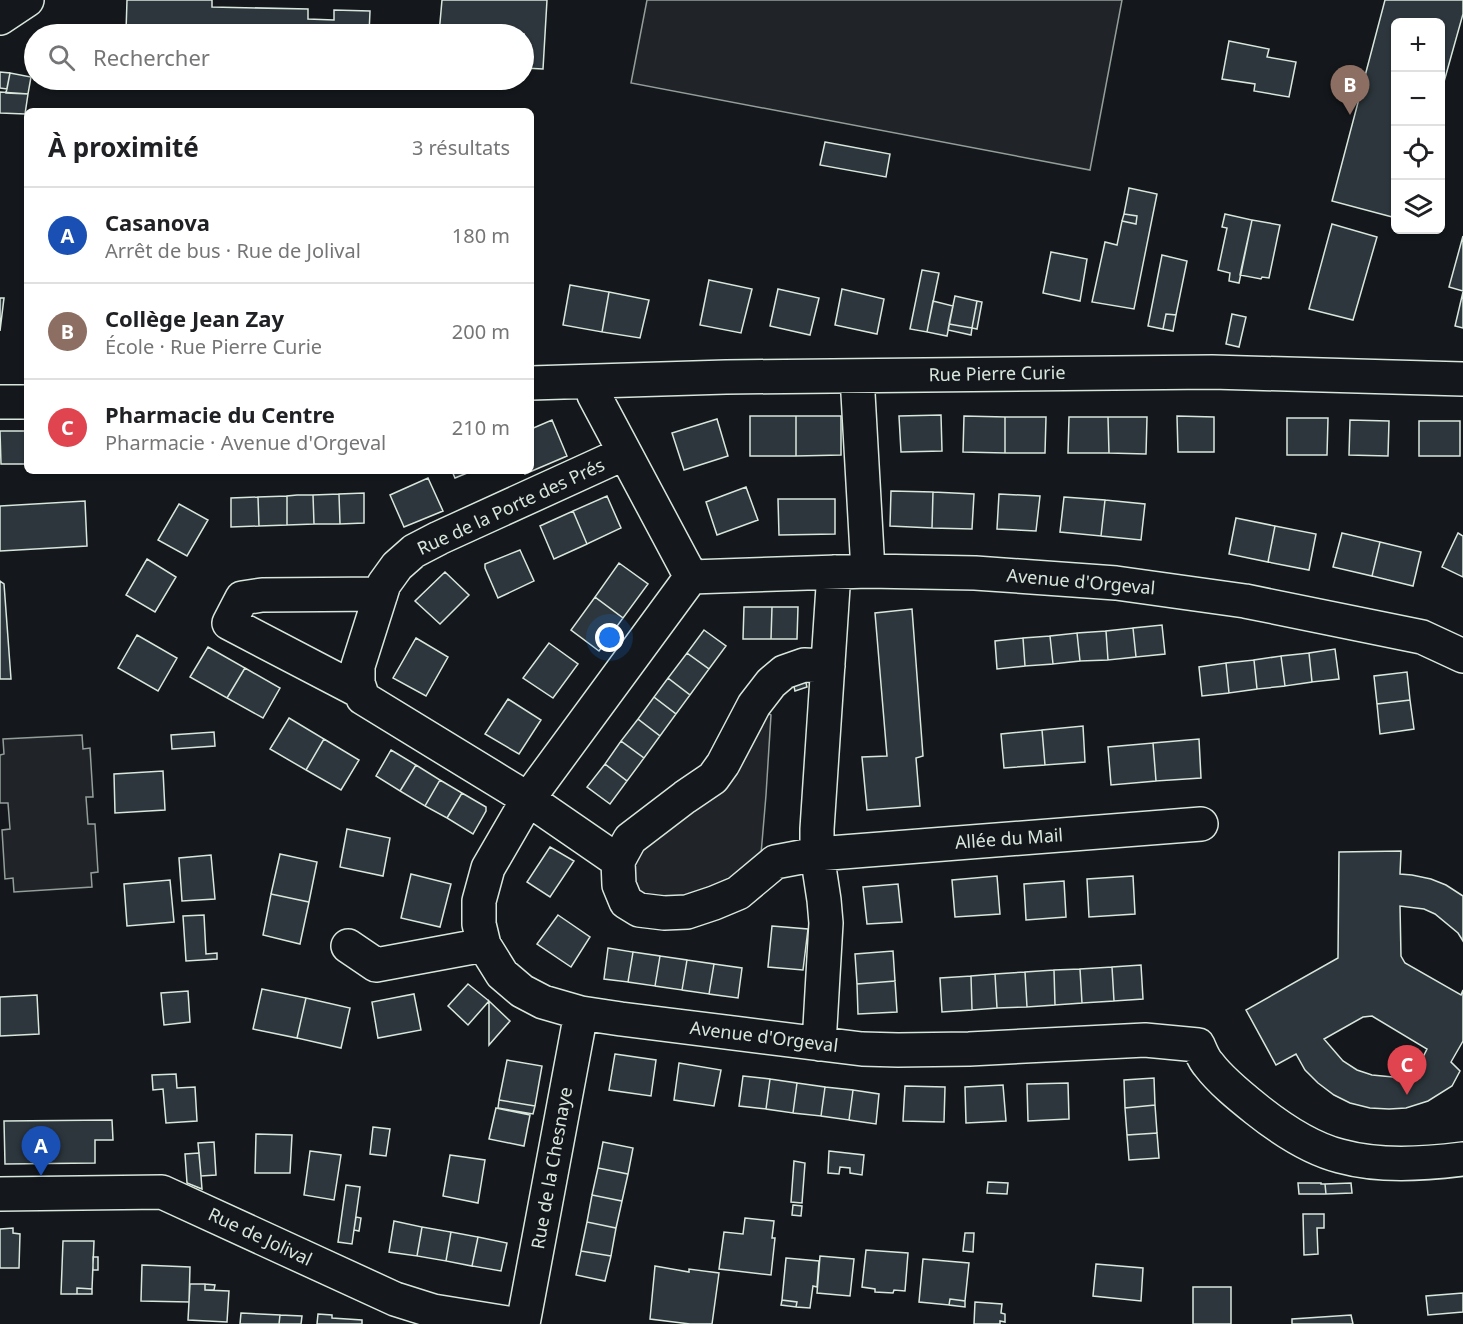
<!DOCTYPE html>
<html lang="fr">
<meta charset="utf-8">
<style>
body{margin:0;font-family:"Noto Sans",sans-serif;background:#f2f2f2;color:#202124}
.controls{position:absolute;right:18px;top:18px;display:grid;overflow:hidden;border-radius:9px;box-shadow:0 2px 4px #0004}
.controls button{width:54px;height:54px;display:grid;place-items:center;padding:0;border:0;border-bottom:2px solid #e0e0e0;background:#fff;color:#202124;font:30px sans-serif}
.you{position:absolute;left:610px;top:638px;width:21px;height:21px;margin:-15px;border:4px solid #fff;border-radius:50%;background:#1a73e8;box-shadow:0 0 0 9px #1a73e833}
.badge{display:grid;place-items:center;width:39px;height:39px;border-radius:50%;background:#ea580c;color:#fff;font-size:20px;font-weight:700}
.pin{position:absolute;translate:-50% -50px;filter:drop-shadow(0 2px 3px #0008)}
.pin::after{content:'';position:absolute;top:32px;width:21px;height:18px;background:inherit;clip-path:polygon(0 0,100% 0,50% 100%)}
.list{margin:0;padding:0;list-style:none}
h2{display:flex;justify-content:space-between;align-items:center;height:78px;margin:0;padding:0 24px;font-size:26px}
h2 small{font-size:20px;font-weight:400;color:#757577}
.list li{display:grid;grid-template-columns:39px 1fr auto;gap:18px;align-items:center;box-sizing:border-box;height:96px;padding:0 24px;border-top:2px solid #e0e0e0}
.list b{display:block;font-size:22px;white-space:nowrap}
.list p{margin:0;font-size:20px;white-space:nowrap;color:#757577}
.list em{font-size:20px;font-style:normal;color:#757577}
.icon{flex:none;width:33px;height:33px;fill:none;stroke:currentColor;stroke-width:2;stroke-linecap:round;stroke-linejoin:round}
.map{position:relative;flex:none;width:1463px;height:1324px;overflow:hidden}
.search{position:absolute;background:#fff;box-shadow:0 2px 4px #0004;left:24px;top:24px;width:510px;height:66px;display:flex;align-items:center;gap:15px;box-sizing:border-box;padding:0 21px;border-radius:33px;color:#757577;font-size:22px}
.panel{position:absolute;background:#fff;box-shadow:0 2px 4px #0004;left:24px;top:108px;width:510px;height:366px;border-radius:9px}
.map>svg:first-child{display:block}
.green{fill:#202428;stroke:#939e99;stroke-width:1.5}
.building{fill:#2c363c;stroke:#d8e6dc;stroke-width:1.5;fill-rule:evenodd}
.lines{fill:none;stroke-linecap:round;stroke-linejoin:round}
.minor-casing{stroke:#d8e6dc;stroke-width:36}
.minor{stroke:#14181c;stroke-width:33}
.labels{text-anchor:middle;stroke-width:4.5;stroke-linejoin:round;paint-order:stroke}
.street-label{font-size:18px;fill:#d8e6dc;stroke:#14181c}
</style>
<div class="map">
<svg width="1463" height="1324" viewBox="0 0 1463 1324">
<rect width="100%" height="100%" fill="#14181c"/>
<path class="green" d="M647,0h475l-32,170 -459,-87z
M767,713l4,2 -5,80 -6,71 -51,32 -73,4 -2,-53z
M82,735l1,14 7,-1 3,49h-7l2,27h7l3,48 -7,1 1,14 -78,5 -1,-14 -8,1 -3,-49 8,-1 -2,-26h-8v-48l4,-1 -1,-15z"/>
<path class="building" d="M127,0h85v7l96,2v10l26,1v-10l36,1 -1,23h-273v-3l30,1z
M442,0h105l-4,69 -19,-1v-34h-85z
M1385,0h78v14l-23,82v-74h-44v196l-64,-17z
M1229,41l40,8 -2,8 29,5 -7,35 -35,-6 1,-7 -33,-5z
M0,72l10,1 -3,16 -7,-1z
M10,73l21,4 -3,17 -22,-1z
M124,80h79v3l-79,-2z
M307,80h27l-1,5h-27z
M0,92l28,2 -3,20 -25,-1z
M825,142l65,12 -4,23 -66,-12z
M1129,188l28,6 -23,115 -42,-7 13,-60 12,3 5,-24 14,3 1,-8 -13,-2z
M1124,214l13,2 -1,8 -14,-3z
M1225,214l27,6 -13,63 -10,-2 1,-8 -12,-3 9,-42 -5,-1z
M1252,220l28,5 -11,53 -7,-1 -1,2 -21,-4z
M1332,224l45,13 -24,83 -44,-11z
M1463,236v55l-14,-4z
M1051,252l36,7 -7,42 -37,-8z
M1162,255l25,6 -11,54 -10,-1 -3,15 -15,-3z
M922,270l17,3 -12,59 -17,-3z
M709,280l43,9 -11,44 -41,-8z
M570,285l39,7 -7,40 -39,-7z
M778,289l41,9 -9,37 -40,-9z
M842,289l42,10 -7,35 -42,-9z
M609,292l40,8 -9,38 -38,-6z
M1463,292v36l-8,-2z
M955,296l22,5 -5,27 -23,-4z
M0,298h4l-4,33z
M933,301l20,5 -6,30 -20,-4z
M977,301l5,1 -5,27 -5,-1z
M1166,314l10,1 -3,16 -10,-2z
M1232,314l14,3 -7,30 -13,-3z
M949,324l23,4 -1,7 -23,-5z
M941,415l1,36 -41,1 -2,-36z
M750,416h46v40h-46z
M796,416h45v39l-45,1z
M964,416l41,1v36l-42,-1z
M1177,416l37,1v35h-36z
M1005,417h41l-1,36h-40z
M1069,417h39l1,36h-41z
M1108,417h39l-1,37 -37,-1z
M1287,418h41l-1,37h-40z
M717,419l11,37 -44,14 -12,-37z
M552,420l15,36 -42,18 -1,-3h7v-42z
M1350,420l39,1 -1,35 -39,-1z
M1419,421h41v35h-41z
M0,431h27v33h-26z
M452,471h20l-17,7z
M428,478l15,33 -39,16 -14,-32z
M746,487l12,33 -41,15 -11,-33z
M891,491l42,1 -1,36 -42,-2z
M933,492l41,2 -2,35 -40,-1z
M364,493v30l-24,1 -1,-30z
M339,494l1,30h-26l-1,-29z
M999,494l41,2 -4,35 -39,-2z
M297,495h16l1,29 -27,1v-29z
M287,496v29l-28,1 -1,-29z
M607,496l14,32 -34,16 -14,-33z
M258,497l1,29 -28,1v-29z
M1064,497l41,3 -4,36 -41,-4z
M778,499h57v35l-56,1z
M1105,500l40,4 -4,36 -40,-4z
M85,501l2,45 -87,5v-45z
M179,504l29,16 -21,36 -29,-16z
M573,511l14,33 -33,15 -14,-33z
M1236,518l39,8 -7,36 -39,-8z
M1275,526l41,8 -7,36 -41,-8z
M1342,533l38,9 -8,34 -39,-9z
M1458,533l5,3v41l-21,-10z
M1380,542l41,10 -8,34 -41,-10z
M520,550l14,31 -36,17 -13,-30v-4z
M147,559l29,18 -21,35 -29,-17z
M619,563l29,21 -25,34 -28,-21z
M445,572l24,23 -29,29 -25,-23z
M0,581l4,3 7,95h-11z
M595,597l28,21 -24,33 -28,-21z
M744,607h28l-1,32h-28z
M772,607h26l-1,32h-26z
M912,609l11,147 -7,2 4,48 -53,4 -5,-53 25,-1 -12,-143z
M1162,625l3,29 -29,3 -3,-29z
M1133,628l3,29 -28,3 -2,-29z
M704,630l22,16 -17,23 -22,-16z
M1106,631l2,29 -28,1 -3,-28z
M1077,633l3,28 -27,3 -3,-28z
M137,635l40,23 -19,33 -40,-23z
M1050,636l3,28 -28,2 -2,-28z
M416,638l32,19 -22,39 -33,-18z
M1023,638l2,28 -28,3 -2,-28z
M549,643l29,21 -25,34 -30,-20z
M208,647l37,21 -18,30 -37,-21z
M1335,649l4,30 -27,3 -3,-29z
M687,653l22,16 -19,26 -22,-17z
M1309,653l3,29 -27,4 -4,-30z
M1281,656l4,30 -28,3 -3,-29z
M1254,660l3,29 -28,4 -3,-30z
M1226,663l3,30 -27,3 -3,-29z
M245,668l35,20 -17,30 -36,-20z
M803,670l4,17 -12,4 -4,-18z
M1407,672l3,28 -33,4 -3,-28z
M668,678l22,17 -14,19 -22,-17z
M654,697l22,17 -16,22 -22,-17z
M508,699l33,21 -22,34 -34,-20z
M1410,700l4,29 -34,5 -3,-30z
M289,718l35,21 -18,31 -36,-21z
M638,719l22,17 -16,22 -23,-17z
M1083,726l2,36 -40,3 -3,-35z
M1042,730l3,35 -41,3 -3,-34z
M214,732l1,14 -43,3 -1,-14z
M324,739l35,21 -18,30 -35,-20z
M1199,739l2,39 -45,3 -3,-38z
M621,741l23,17 -17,23 -22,-17z
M1153,743l3,38 -45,4 -3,-38z
M391,750l25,15 -16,26 -24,-15z
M605,764l22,17 -17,23 -23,-17z
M416,765l24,15 -15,26 -25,-15z
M163,771l2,39 -50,3 -1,-39z
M440,780l22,13 -15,25 -22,-12z
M462,793l24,14v4l-13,23 -26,-16z
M347,829l43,9 -7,38 -43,-9z
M550,847l24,14 -24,36 -23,-15z
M1401,851l-1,23 12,1 19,4 15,6 17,11v45l-5,-8 -23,-19 -11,-5 -24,-3 1,50 4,7 56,32 2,-5v51l-12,21 9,9 -8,15 -24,15 -22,7 -17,1 -19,-1 -20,-5 -16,-8 -16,-12 -13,-13 -9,-16 -20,11 -30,-55 92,-52 1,-106zM1372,1016l55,33 -11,22 -10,3 -13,3 -21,-2 -15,-5 -14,-9 -19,-22 39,-22z
M280,854l37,8 -8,40 -38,-8z
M211,855l4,44 -33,2 -3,-43z
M411,874l40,10 -11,43 -39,-9z
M997,876l3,38 -45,3 -3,-37z
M1133,876l2,38 -46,3 -2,-38z
M170,880l4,42 -47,4 -3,-42z
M1064,881l2,36 -40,3 -2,-36z
M898,884l4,38 -35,2 -4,-37z
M271,894l38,8 -9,42 -37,-9z
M204,915l2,39 11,-1v6l-31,2 -3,-45z
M558,915l32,22 -19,30 -34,-23z
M772,926l36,3 -5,41 -35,-3z
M608,948l25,4 -5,30 -24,-3z
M893,951l2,30 -38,3 -2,-30z
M633,952l27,4 -5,30 -27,-4z
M660,956l27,4 -5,30 -27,-4z
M687,960l27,4 -5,30 -27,-4z
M714,964l28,4 -4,30 -29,-4z
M1141,965l2,34 -29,2 -2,-34z
M1112,967l2,34 -32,2 -2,-34z
M1080,969l2,34 -27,2 -1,-35z
M1054,970l1,35 -28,2 -2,-35z
M1025,972l2,35 -30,1 -2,-34z
M995,974l2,34 -25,2 -1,-34z
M971,976l1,34 -30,2 -2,-34z
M895,981l2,31 -39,2 -1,-30z
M468,984l21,17 -21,24 -20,-19z
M262,989l44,9 -9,40 -44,-9z
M188,991l2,31 -26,3 -3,-32z
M414,994l7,36 -43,8 -6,-36z
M37,995l2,39 -39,2v-39z
M306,998l44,10 -9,40 -44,-10z
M489,1001l21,20 -21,24z
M615,1054l41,6 -5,36 -42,-6z
M507,1060l35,6 -7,40 -36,-6z
M679,1063l42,7 -7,36 -40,-6z
M176,1074l1,14 18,-1 2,34 -31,2 -3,-34 -10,1 -1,-15z
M743,1076l27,3 -4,30 -27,-3z
M1154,1078l1,27 -30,3 -1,-28z
M770,1079l27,4 -4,30 -27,-4z
M797,1083l28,4 -4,29 -28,-3z
M1068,1083l1,36 -41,2 -1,-37z
M1003,1085l3,36 -40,2 -1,-36z
M905,1086l40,1 -1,35 -41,-1z
M825,1087l28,3 -4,30 -28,-4z
M853,1090l26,4 -3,30 -27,-4z
M499,1100l36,6 -2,8 -35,-6z
M1155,1105l2,28 -30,2 -2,-27z
M496,1108l34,7 -6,31 -35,-7z
M112,1120l1,20h-18v23l-90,1 -1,-43z
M373,1127l17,2 -4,27 -16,-2z
M1157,1133l2,25 -30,2 -2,-25z
M256,1134l36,1 -2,38h-35z
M214,1142l2,33 -15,1 -3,-33z
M603,1142l30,6 -5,26 -30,-6z
M310,1151l31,4 -7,45 -30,-5z
M829,1151l35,4 -2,20 -12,-2v-5l-10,-1 -1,7 -11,-1z
M199,1153l2,23 1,13 -15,-6 -2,-29z
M450,1155l35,5 -7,43 -35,-7z
M794,1161l11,2 -3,40 -11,-1z
M598,1168l30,6 -6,27 -30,-6z
M988,1182l20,1 -1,11 -20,-1z
M1298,1183h23v1h4l1,10h-27z
M1351,1183l1,10 -26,1 -1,-10z
M346,1185l14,2 -8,57 -14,-2z
M592,1195l30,6 -6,27 -29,-6z
M793,1205l9,1 -1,10 -9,-1z
M1303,1214h21v14h-7l1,26 -14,1z
M356,1217l5,1 -2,13 -5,-1z
M745,1218l29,3 -2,17h3l-4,37 -52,-6 5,-37 19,2z
M394,1221l28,6 -5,29 -28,-4z
M587,1222l29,6 -5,28 -30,-5z
M422,1227l29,5 -5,29 -29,-5z
M13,1228v5l7,1 -1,34h-19v-39z
M451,1232l27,5 -6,29 -26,-5z
M965,1233h9l-1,19 -10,-1z
M478,1237l29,6 -6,28 -29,-5z
M63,1241h31l-2,48 -15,-1v6h-16z
M866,1250l42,3 -3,38 -11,-1 -1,3 -18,-1v-3l-13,-2z
M581,1251l30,5 -6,25 -29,-6z
M820,1256l34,3 -4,37 -33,-3z
M93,1257h5v13h-5z
M786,1258l33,3 -2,26 -4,-1 -3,22 -14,-1 1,-5 -15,-2z
M923,1259l46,4 -4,38 -15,-2 -1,6 -30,-3z
M1096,1264l47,4 -2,33 -48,-5z
M142,1265l48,2 -1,35 -48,-1z
M655,1266l34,6v-3l30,4 -7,51h-22l-40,-5z
M190,1284h15v6l24,1 -2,31 -39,-2z
M205,1284l10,1 -1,5h-9z
M1193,1287h38v37h-38z
M77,1288l15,1v5h-15z
M1463,1293v19l-35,3 -2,-19z
M950,1299l15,2v6l-16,-2z
M782,1300l15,2 -1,5 -15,-2z
M975,1302l27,2 -1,9 4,1v8l-5,-1v3h-26z
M241,1313l39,2 -1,9h-39z
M318,1314l14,1v3l30,2v4h-45z
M280,1315l22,1 -1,8h-22z
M1351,1315l2,9h-61v-5z"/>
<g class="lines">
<g class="minor-casing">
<path id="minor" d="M0,18l27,-18
M857,376l11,195
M592,382l2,13 97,182
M531,383l195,-6 486,-5 251,7
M0,402h27
M1463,656l-41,-19 -177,-36 -129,-18 -141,-10 -107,-2 -177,6 -163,222 -40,69 -9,33v23l5,21 18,29 20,17 21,11 38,11 40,6 241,30 36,1 71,-1 176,-9 53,5c3,7 6,15 11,20 12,16 32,32 47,44 25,20 53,39 84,47 40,11 82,8 123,3
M828,666l-24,-1 -20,7 -13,11 -17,22 -31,59 -10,14 -28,19 -55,42 -12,22 1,24 7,17 13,8 25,3 23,-1 27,-9 24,-10 37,-31 42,-8 384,-30
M361,692l-132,-69 13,-25 20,-3 119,-1
M618,861l-90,-62 -165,-101 -5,-15v-17l26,-82 13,-18 17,-15 25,-13 186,-85
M348,946l28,19 108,-20
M819,1044l7,-121 -2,-23 -7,-46v-25l17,-257
M0,1194l162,-2 233,107 38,12 80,13
M523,1324l58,-311"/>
</g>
<use href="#minor" class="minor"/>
</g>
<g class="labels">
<g class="street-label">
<text transform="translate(997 374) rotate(-1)" y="6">Rue Pierre Curie</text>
<text transform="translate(511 507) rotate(-25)" y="6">Rue de la Porte des Prés</text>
<text transform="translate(1081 582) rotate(5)" y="6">Avenue d'Orgeval</text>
<text transform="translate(1009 839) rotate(-4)" y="6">Allée du Mail</text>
<text transform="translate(764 1037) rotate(7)" y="6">Avenue d'Orgeval</text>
<text transform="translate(552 1168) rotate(-80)" y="6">Rue de la Chesnaye</text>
<text transform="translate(260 1237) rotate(25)" y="6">Rue de Jolival</text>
</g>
</g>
</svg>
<div class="controls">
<button>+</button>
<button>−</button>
<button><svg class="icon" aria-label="locate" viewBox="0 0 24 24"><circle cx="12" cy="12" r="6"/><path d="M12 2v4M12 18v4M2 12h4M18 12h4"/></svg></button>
<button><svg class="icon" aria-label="layers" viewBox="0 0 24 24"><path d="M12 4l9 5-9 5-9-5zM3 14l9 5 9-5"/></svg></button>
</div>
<div class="you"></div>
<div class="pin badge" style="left:41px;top:1176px;background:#1a4fb4">A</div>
<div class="pin badge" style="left:1350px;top:115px;background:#8d6e63">B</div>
<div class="pin badge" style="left:1407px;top:1095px;background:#e0444e">C</div>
<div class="search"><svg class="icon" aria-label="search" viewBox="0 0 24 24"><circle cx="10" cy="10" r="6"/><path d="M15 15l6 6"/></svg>Rechercher</div>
<section class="panel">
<h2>À proximité<small>3 résultats</small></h2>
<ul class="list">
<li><span class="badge" style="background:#1a4fb4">A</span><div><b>Casanova</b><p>Arrêt de bus · Rue de Jolival</p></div><em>180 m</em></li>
<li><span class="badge" style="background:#8d6e63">B</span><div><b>Collège Jean Zay</b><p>École · Rue Pierre Curie</p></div><em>200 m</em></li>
<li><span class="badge" style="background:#e0444e">C</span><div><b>Pharmacie du Centre</b><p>Pharmacie · Avenue d'Orgeval</p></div><em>210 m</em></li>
</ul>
</section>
</div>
